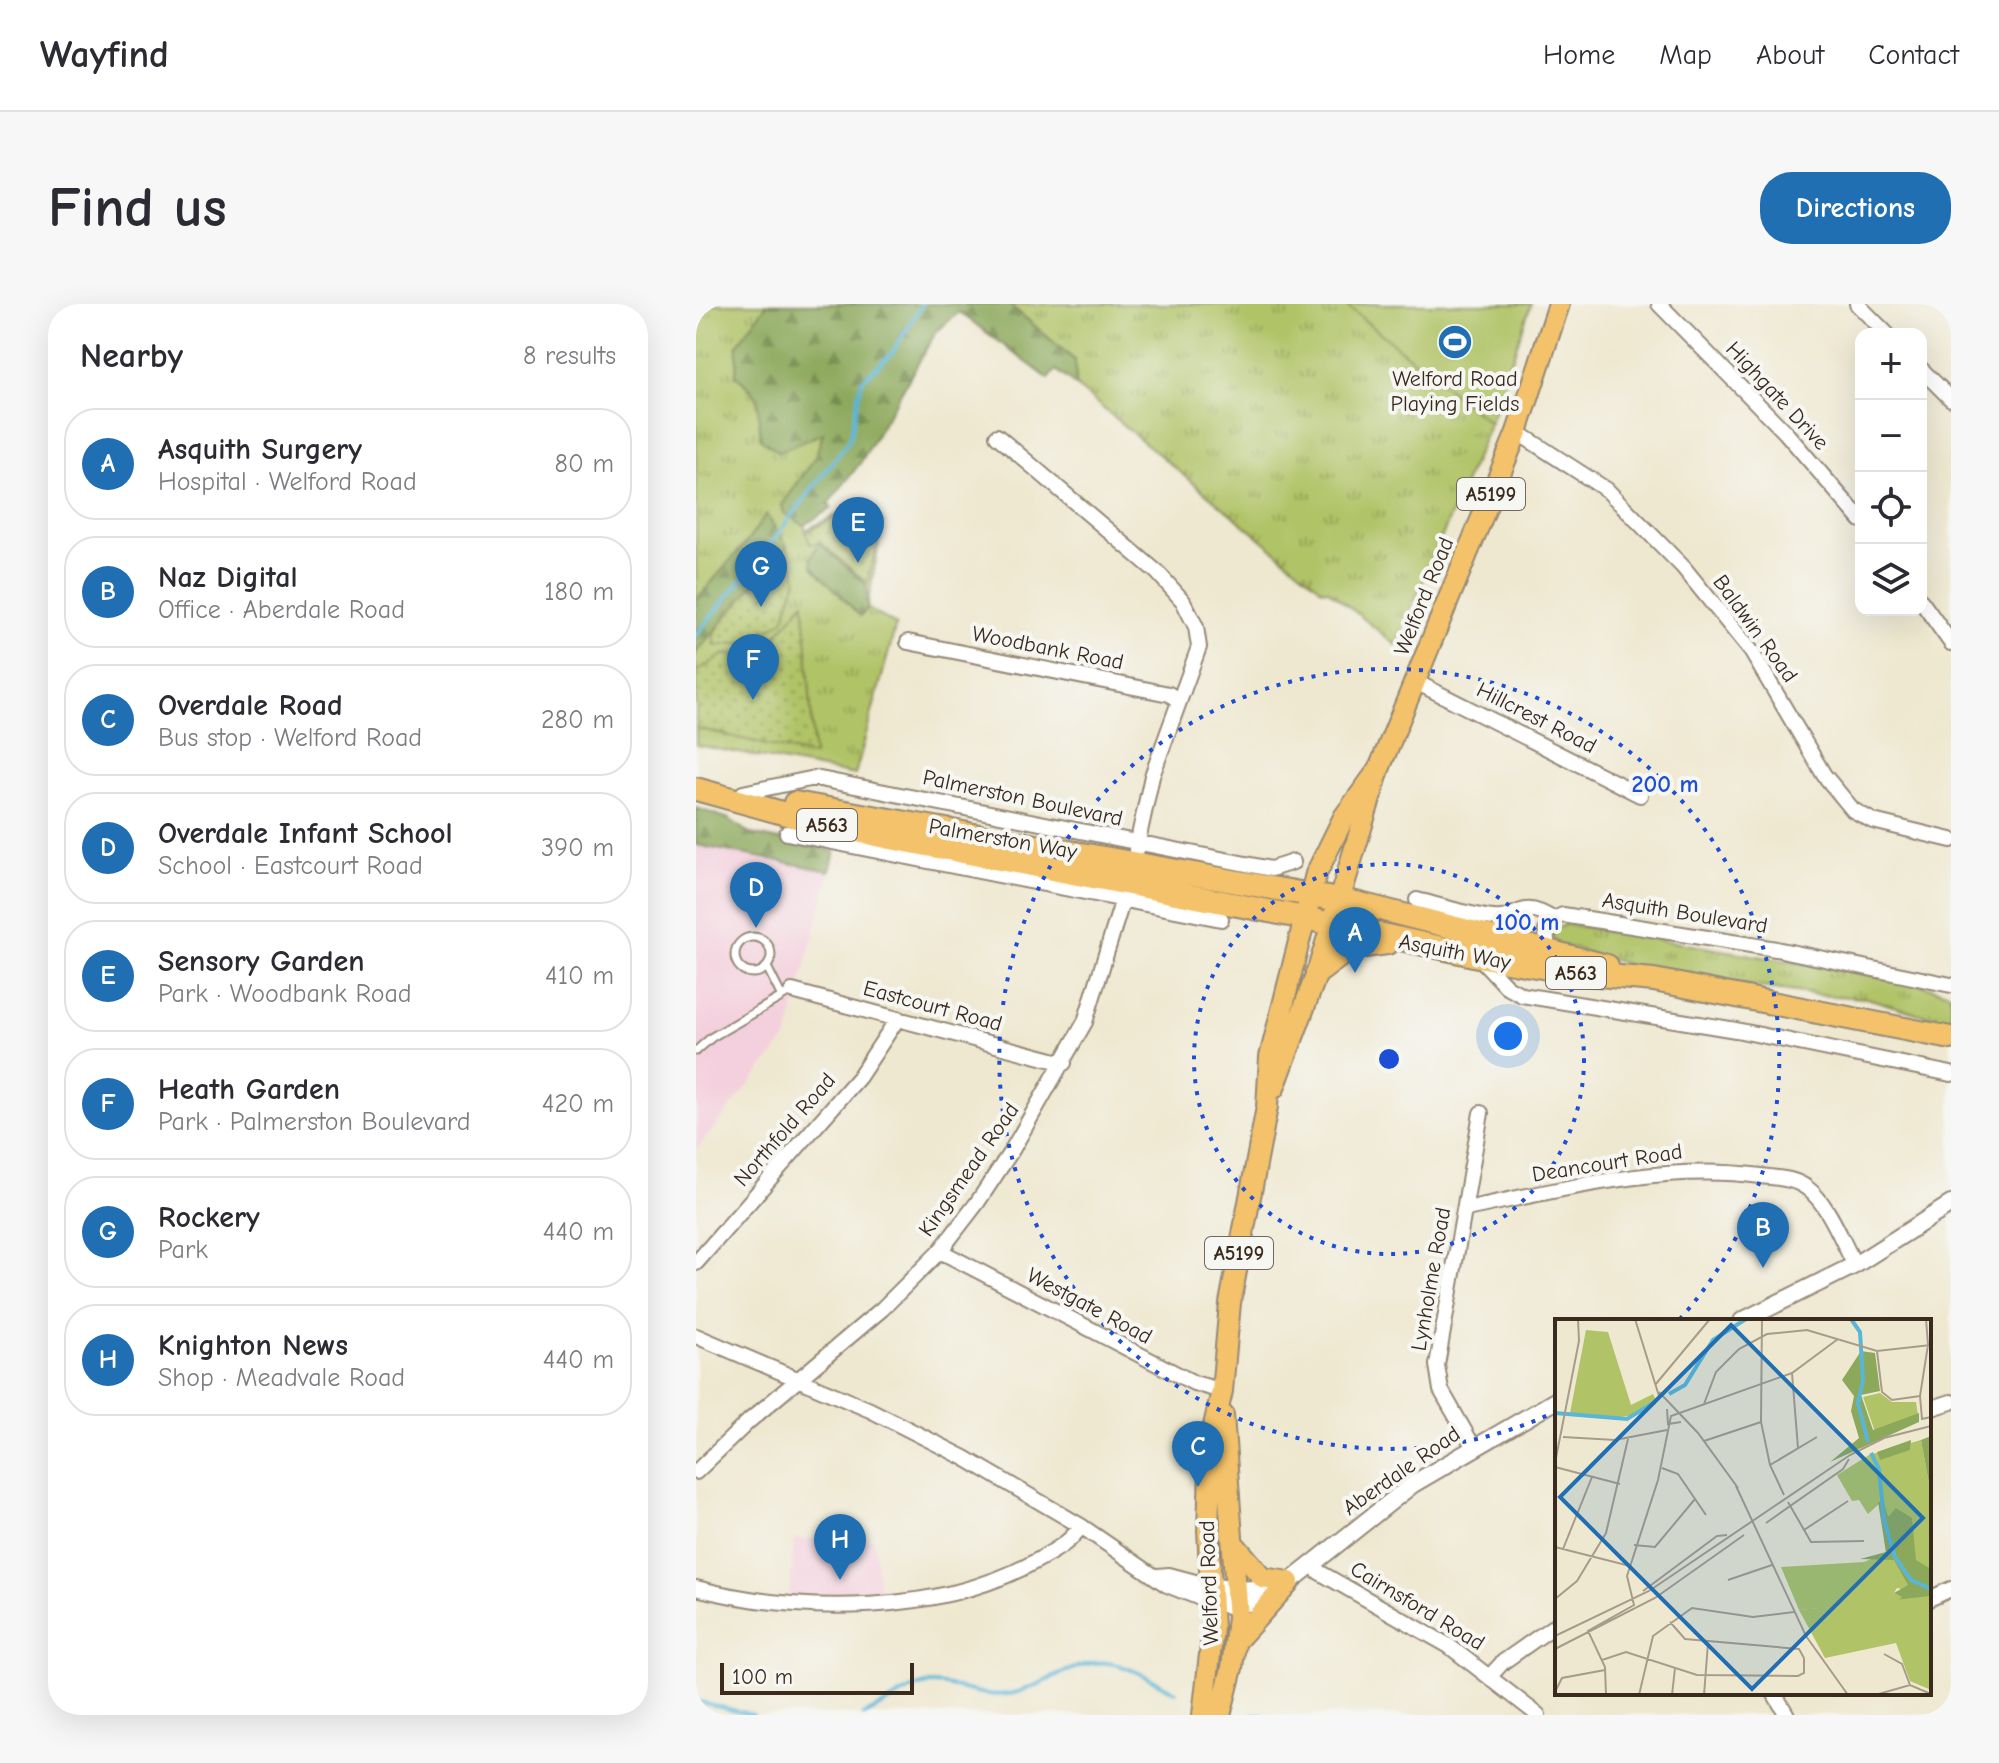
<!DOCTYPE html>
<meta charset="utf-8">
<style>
body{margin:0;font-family:"Comic Neue",sans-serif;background:#f7f7f7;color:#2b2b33}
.controls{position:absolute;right:24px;top:24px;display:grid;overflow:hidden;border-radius:16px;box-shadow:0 8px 32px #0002}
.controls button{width:72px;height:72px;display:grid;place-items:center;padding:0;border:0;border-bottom:2px solid #e1e1e2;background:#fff;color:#2b2b33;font:40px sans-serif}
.scale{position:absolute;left:24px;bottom:20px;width:194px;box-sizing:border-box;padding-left:8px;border:4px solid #3b2a1e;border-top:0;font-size:22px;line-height:28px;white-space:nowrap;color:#3b2a1e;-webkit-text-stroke:6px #f6f6f2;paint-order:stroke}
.you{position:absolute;left:812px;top:732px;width:28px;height:28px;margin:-20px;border:6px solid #fff;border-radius:50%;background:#1a73e8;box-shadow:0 0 0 12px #1a73e833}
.badge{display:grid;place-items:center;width:52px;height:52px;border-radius:50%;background:#1f6fb2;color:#fff;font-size:26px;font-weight:700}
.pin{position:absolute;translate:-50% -66px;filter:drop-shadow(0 2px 4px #0008)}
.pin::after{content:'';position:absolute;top:42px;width:28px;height:24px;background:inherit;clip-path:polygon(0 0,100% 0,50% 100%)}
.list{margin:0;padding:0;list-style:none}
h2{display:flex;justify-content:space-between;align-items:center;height:104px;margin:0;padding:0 32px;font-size:34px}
h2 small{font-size:26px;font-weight:400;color:#7c7c81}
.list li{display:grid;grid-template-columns:52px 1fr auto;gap:24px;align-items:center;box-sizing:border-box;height:112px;margin:0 16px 16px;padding:0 16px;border:2px solid #e1e1e2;border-radius:32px}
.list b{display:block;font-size:30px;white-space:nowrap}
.list p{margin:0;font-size:26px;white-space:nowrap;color:#7c7c81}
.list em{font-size:26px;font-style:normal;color:#7c7c81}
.icon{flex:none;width:44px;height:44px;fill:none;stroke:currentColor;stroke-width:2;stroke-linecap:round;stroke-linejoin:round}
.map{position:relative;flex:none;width:1255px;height:1411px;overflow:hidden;border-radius:32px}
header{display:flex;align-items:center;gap:48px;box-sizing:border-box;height:112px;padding:0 40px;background:#fff;border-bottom:2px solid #e1e1e2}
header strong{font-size:38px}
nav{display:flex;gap:44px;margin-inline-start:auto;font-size:28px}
.intro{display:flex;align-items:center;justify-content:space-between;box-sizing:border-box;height:192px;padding:0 48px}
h1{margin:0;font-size:56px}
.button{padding:20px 36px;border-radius:32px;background:#1f6fb2;color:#fff;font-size:28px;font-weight:700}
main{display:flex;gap:48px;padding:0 48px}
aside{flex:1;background:#fff;border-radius:32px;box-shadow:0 8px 32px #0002}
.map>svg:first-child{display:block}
.built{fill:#f4cfdd}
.grass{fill:url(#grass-tufts);stroke:#767642;stroke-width:2}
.forest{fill:url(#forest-firs);stroke:#646a3c;stroke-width:2}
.garden{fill:url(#garden-dots);stroke:#767642;stroke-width:2}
.pitch{fill:#b0c366;stroke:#767642;stroke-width:2}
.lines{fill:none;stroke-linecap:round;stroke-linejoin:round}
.stream{stroke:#59b6d7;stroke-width:4}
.service-casing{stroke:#958977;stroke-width:11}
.minor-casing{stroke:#958977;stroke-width:18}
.tertiary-casing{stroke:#958977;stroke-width:20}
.primary-casing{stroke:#958977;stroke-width:24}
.trunk-casing{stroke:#958977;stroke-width:26}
.service{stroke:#fff;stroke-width:7}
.minor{stroke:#fff;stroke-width:14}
.tertiary{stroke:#fff;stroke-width:16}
.primary{stroke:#f3c26a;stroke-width:20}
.trunk{stroke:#f3c26a;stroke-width:22}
.ring{fill:none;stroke:#1d4ed8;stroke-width:4;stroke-dasharray:4 8}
.labels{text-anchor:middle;stroke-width:8;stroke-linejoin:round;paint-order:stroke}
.shield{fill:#f6f6f2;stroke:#73675e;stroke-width:2}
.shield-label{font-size:20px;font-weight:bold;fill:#3b2a1e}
.poi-label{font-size:22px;fill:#3b2a1e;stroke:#f6f6f2}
.street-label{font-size:22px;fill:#3b2a1e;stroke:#f6f6f2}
.inset-river{fill:none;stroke:#59b6d7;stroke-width:4}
.inset-road{fill:none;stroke:#a79c89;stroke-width:2}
.view{fill:#1f6fb2;fill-opacity:0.15;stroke:#1f6fb2;stroke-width:4}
.inset-edge{fill:none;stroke:#3b2a1e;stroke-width:4}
.centre{fill:#1d4ed8;stroke:#f6f6f2;stroke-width:4}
.ring-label{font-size:24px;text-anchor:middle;font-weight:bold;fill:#1d4ed8;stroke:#f6f6f2;stroke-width:8;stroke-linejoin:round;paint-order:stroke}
</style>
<header>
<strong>Wayfind</strong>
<nav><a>Home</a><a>Map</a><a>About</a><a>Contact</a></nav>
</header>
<div class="intro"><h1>Find us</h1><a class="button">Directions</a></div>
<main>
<aside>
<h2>Nearby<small>8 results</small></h2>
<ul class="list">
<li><span class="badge">A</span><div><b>Asquith Surgery</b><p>Hospital · Welford Road</p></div><em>80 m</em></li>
<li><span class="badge">B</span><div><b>Naz Digital</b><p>Office · Aberdale Road</p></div><em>180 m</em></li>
<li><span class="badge">C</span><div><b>Overdale Road</b><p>Bus stop · Welford Road</p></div><em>280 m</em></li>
<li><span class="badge">D</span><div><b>Overdale Infant School</b><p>School · Eastcourt Road</p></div><em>390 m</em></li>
<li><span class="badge">E</span><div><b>Sensory Garden</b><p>Park · Woodbank Road</p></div><em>410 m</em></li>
<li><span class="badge">F</span><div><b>Heath Garden</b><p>Park · Palmerston Boulevard</p></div><em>420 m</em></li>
<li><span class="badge">G</span><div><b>Rockery</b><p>Park</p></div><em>440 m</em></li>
<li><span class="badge">H</span><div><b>Knighton News</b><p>Shop · Meadvale Road</p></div><em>440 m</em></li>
</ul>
</aside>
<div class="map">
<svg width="1255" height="1411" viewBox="0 0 1255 1411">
<defs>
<pattern id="grass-tufts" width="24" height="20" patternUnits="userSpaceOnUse" patternTransform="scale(2)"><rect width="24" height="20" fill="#b0c366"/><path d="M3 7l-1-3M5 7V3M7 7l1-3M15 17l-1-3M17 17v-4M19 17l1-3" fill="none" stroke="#909f53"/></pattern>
<pattern id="forest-firs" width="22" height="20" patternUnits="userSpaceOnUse" patternTransform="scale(2)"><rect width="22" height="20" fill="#8ca95b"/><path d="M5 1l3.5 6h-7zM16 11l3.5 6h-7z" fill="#748a4b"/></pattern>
<pattern id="garden-dots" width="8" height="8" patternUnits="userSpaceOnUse" patternTransform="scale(2)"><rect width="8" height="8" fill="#b0c366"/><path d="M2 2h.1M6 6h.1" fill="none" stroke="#909f53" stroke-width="1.8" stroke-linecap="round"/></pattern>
</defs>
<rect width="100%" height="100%" fill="#f6f6f2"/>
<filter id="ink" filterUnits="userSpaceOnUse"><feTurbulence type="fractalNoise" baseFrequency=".0125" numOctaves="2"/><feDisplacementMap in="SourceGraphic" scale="16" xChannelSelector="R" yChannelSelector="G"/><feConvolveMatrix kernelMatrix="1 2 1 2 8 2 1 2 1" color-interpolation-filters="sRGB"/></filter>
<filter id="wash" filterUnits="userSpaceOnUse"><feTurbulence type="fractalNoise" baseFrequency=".006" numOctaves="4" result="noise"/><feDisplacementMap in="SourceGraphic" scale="32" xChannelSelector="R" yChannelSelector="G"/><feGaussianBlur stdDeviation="1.8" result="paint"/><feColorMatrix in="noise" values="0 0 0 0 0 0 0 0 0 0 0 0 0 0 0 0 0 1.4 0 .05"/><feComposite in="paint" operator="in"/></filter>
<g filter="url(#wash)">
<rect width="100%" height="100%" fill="#efe8d0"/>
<path class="built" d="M0,515l139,32 -48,187 -91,112z
M98,1235h80l6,58h-91z"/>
<path class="grass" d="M0,0h263v7l-23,21 -136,182 6,16 52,-26 25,18 -16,86 29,17 -41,150 -159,-30z
M313,0h336l145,119 -94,222 -69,-56 -4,1 -247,-204 -1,-26z
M871,620l339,57 45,12v31l-84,-26 -49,-3 -160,-22 -101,-29 -6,-7 6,-9z"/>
<path class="forest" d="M71,0h242l66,57 1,25 -20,-16 -7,9 -90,-67 -23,20 -75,130 -33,42 4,4 -28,17 -20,-12 -2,-8 33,-47 8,-25 -44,19 -18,-13 -4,-42 -21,-22 1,-30z
M70,210l21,32 -91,107v-53l53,-61z
M123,239l47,41 1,25 -7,7 -47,-49 -2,-10z
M0,504l33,11 21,15 85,17 -5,20 -134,-26z"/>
<path class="garden" d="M162,202l25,16 -16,61 -47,-41 -10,2 -4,-12z
M91,242l10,34 -14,41 -36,21 -32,4 -1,-12 8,-12z
M108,298l10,154 -118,-28v-56l27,-17h17l29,-10z"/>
<path class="pitch" d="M649,0h186l-41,119z"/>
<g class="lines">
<path class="stream" d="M0,331l59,-71 95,-125 12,-59 30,-27 30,-49
M0,1397l57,14
M558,1410l8,1
M167,1411c19,-7 44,-26 60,-30 25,-6 58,16 91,8 31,-7 61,-34 94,-30 22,3 48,19 68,29"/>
</g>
</g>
<g filter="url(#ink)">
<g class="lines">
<g class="service-casing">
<path id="service" d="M39 651a18 18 0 1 1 36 0a18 18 0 1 1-36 0Z
M71,663l14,28
M0,747l16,-14 80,-46"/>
</g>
<g class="minor-casing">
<path id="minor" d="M963,0l126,128 76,88
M1161,0l30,30
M1225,65l30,30
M821,128l90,58 76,77 68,84 73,124 29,35 20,11 78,19
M301,132l161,137 25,28 13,26 3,20 -47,129 -16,74
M1225,297l30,42
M212,338l261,52 9,6
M718,377l226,114
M47,489l72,-15 456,91 22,-7
M91,529l434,86
M721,596c25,6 51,15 76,18 27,3 24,-21 60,1l10,-4 213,34 175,36
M852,645l-2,-18 7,-12
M782,652l29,31 15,8 214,35 215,44
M96,687l272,72
M770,905c97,-20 196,-46 295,-33 16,2 33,2 46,12 22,16 35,54 48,77
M244,947l254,132 28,8
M0,959l163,-186 39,-59
M0,1032l174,74 95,48 116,68 86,59 43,17
M1233,1105l22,-7
M777,1142l-32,-56 -4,-25 44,-252
M0,1168l53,-51 133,-112 58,-58 37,-48 35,-53 73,-128 38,-123
M617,1260l6,8 130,74 89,69
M462,1272l11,-1 41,11
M0,1284c106,27 245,27 342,-28 17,-10 32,-17 43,-34
M1233,1295l22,-10
M794,1372l13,-14 54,-38
M1078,1389l13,22"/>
</g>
<g class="tertiary-casing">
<path id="tertiary" d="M1046,1017l113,-56 96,-61
M514,1282l25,4 42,-2
M514,1298l26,4 36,-10 141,-112 144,-84"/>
</g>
<g class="primary-casing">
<path id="primary" d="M578,784l43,-115 62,-204 138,-337 42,-128
M537,1239l30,35 26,4
M541,1336l52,-58
M507,1411l10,-87 -5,-98 3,-91 11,-48 8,-88 37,-196 3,-50 46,-183 28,-57 35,-48
M524,1411l12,-47 6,-50 -15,-203"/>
</g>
<g class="trunk-casing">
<path id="trunk" d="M0,485l119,33 76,16 414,80 173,38 98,17 78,7 297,58
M99,499l561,100 251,63
M621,669l33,-25 37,-5"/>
</g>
<use href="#service" class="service"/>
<use href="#minor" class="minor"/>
<use href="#tertiary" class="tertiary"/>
<use href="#primary" class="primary"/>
<use href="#trunk" class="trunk"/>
</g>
</g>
<g class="ring">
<circle cx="693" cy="755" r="195"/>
<path d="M861 1107A390 390 0 1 1 983 1016"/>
</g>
<defs>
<g id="stadium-disc" transform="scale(1.8)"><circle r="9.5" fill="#1f6fb2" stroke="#f6f6f2"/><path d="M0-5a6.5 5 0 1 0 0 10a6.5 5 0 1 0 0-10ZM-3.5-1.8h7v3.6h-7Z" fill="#fff"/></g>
</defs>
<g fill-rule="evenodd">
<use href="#stadium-disc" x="759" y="38"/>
</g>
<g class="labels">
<g class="shield">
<rect x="761" y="174" width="68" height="32" rx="6"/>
<rect x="101" y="505" width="60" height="32" rx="6"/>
<rect x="850" y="653" width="60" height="32" rx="6"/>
<rect x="509" y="933" width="68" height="32" rx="6"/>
</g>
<g class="shield-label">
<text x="795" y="197">A5199</text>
<text x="131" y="528">A563</text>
<text x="880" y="676">A563</text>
<text x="543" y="956">A5199</text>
</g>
<g class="poi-label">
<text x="759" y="82">Welford Road<tspan x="759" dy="25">Playing Fields</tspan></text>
</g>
<g class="street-label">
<text transform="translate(1082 91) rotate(47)" y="8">Highgate Drive</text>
<text transform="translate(727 292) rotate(-68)" y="8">Welford Road</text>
<text transform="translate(1060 324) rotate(54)" y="8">Baldwin Road</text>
<text transform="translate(352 343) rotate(11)" y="8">Woodbank Road</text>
<text transform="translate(841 413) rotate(27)" y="8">Hillcrest Road</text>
<text transform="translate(327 493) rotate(12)" y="8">Palmerston Boulevard</text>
<text transform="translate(307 534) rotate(10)" y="8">Palmerston Way</text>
<text transform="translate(989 608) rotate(9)" y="8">Asquith Boulevard</text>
<text transform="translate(759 647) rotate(11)" y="8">Asquith Way</text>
<text transform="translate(237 701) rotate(15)" y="8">Eastcourt Road</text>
<text transform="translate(88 825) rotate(-49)" y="8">Northfold Road</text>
<text transform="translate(911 858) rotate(-9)" y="8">Deancourt Road</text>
<text transform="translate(272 865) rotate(-55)" y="8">Kingsmead Road</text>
<text transform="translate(734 975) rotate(-80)" y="8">Lynholme Road</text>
<text transform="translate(394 1001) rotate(28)" y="8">Westgate Road</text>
<text transform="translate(705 1166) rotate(-35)" y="8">Aberdale Road</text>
<text transform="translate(512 1279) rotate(-92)" y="8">Welford Road</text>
<text transform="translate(722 1301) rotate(31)" y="8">Cairnsford Road</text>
</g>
</g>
<g transform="translate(859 1015)">
<rect width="376" height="376" fill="#efe8d0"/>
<path d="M325,74l12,9h24l2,13 -43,17 -12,-35zM366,121l10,54v102l-34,-8 -3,5 9,4 -6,4 -98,9 -18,-43 83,-5 22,-9 -6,-50 -12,11 -9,-14 -7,1 -15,-26 32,-20z" fill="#b0c366"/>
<path d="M306,32l14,2 5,38 -19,4 12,35 46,-17v9l-89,40 29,-24 -8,-27 3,-15 -12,-16zM376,117v58l-10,-54zM356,121l-1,10 -30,10 -3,-8zM323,183h6l4,15 8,-9 16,10 4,42 15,9v29l-34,3 5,-4 -8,-4 14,-8 -14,-25 -34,-1 26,-7z" fill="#8ca95b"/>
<path d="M31,11l22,2 23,73 22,-11 3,6 -17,14 -30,5 -39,-6zM316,140l-4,26 7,-11 4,23 -32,-25z" fill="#b0c366"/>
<path d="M376,277v94l-21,-9 -14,-38 -71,15 -26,-48z" fill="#b0c366"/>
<path class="inset-river" d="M296,0l9,13 3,48 -5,23 10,39M114,75l16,-9 28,-45 33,-21M0,94l72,6 28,-17M316,134l8,16 5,51 11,37 16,23 20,9"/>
<path class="inset-road" d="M80,0l24,77M207,0l-1,103 9,43 14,30M371,0l2,26 -8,51 2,23 9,-2M322,32l5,41 10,8 28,-4M237,54l6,75M100,66l55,-66M104,73l39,41 40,55M149,85l12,-32 23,-23 28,-15 40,-4 70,21 54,-6M112,90l1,15 13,-2M8,118l52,3 52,-10M149,122l57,-19M0,144l24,-122 -1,-22M215,146l47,-28M0,148l65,17M107,149l16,6 28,41M181,167l70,150 42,59M233,183l23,40 53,-1M211,204l77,-54 6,-10M249,211l44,-29M79,226l21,2 40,-48M0,228l75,19M8,230l29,-72M173,261l44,-15M88,272l74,-55 10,-1M0,280l22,-18 29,-48 22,-94M115,303l15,17 114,10 5,9M0,317l94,-45 201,-136 34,-17 47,-12M0,330l100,-51 89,-63M329,335l18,10 8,21M47,341l24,-8 71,23 101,1 6,-3v-15M0,373l7,-14 43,-8M51,376l-1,-28 -17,-36 46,-26 -7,-29 31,-96 13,-64 121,-43 46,-34M84,376l14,-59 39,-28 61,9 41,-5M117,376l3,-27M149,376l4,-52M320,376l35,-10 21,9"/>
<path class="view" d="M176,6l192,193 -171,171 -192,-192z"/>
<rect width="376" height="376" class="inset-edge"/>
</g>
<circle cx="693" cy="755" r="12" class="centre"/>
<g class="ring-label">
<text x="969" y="488">200 m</text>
<text x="831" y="626">100 m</text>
</g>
</svg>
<div class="controls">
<button>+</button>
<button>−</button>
<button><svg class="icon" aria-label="locate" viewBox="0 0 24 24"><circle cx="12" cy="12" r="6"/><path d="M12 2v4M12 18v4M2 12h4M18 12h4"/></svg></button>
<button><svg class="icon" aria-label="layers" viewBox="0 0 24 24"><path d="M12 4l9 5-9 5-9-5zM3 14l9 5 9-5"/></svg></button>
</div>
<div class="scale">100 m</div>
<div class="you"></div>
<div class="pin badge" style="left:659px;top:669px">A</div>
<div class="pin badge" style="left:1067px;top:964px">B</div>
<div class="pin badge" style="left:502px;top:1183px">C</div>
<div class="pin badge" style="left:60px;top:624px">D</div>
<div class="pin badge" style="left:162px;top:259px">E</div>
<div class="pin badge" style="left:57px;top:396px">F</div>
<div class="pin badge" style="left:65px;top:303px">G</div>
<div class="pin badge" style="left:144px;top:1276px">H</div>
</div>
</main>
